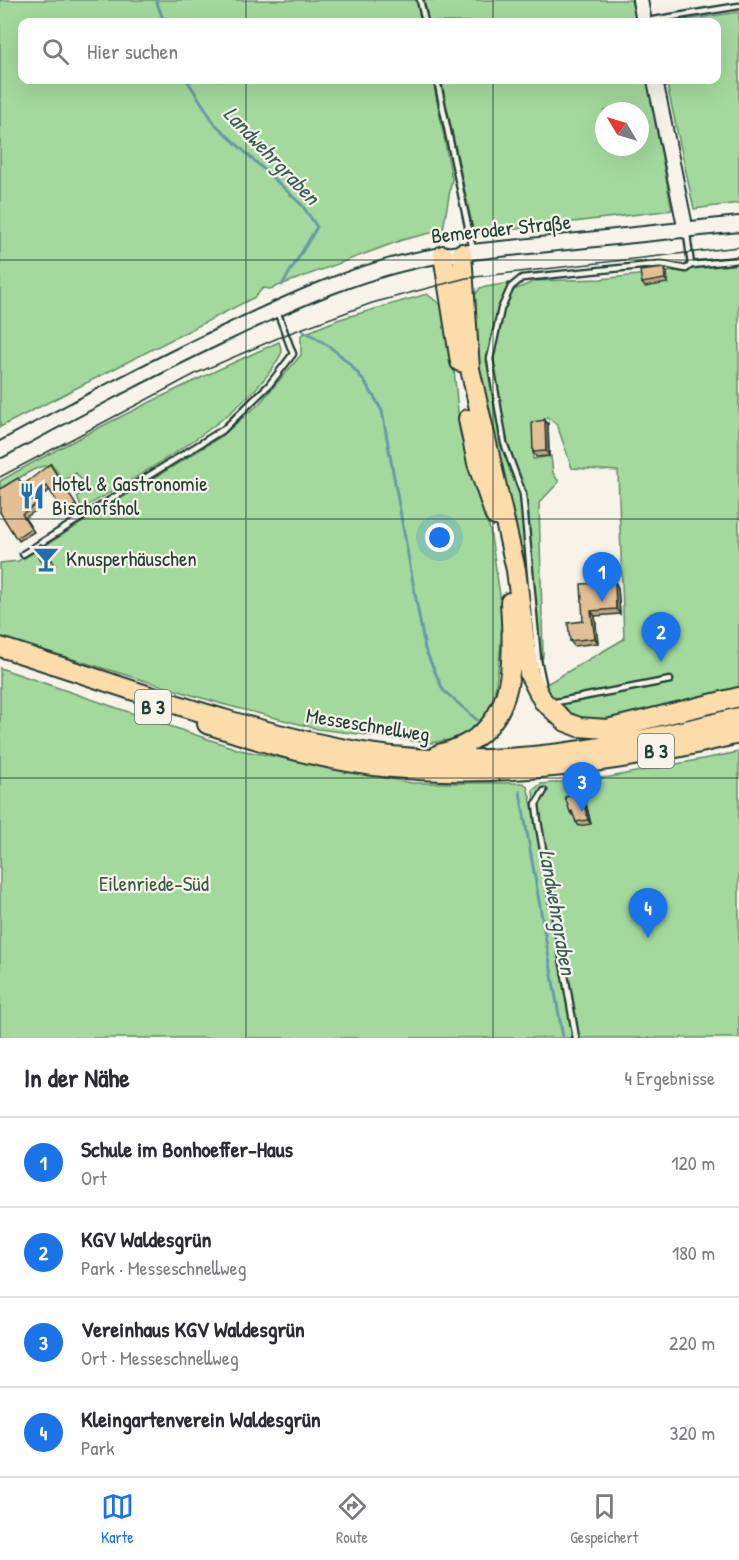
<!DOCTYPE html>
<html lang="de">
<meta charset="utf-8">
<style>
body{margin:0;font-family:"Patrick Hand",sans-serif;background:#f2f2f3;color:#2b2b33}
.compass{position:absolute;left:595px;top:102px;width:54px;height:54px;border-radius:50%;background:#fff;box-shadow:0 6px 24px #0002;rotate:308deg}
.you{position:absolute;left:440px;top:538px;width:21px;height:21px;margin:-15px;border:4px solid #fff;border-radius:50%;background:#1a73e8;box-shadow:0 0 0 9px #1a73e833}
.badge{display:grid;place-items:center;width:39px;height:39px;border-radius:50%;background:#1a73e8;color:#fff;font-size:20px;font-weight:700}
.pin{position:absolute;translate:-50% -50px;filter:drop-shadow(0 2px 3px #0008)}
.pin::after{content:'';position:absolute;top:32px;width:21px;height:18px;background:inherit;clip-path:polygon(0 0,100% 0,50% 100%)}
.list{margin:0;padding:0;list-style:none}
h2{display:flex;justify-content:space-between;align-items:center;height:78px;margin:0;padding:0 24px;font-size:26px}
h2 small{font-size:20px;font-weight:400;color:#7c7c81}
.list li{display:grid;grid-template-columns:39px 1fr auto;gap:18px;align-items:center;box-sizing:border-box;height:90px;padding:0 24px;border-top:2px solid #e1e1e2}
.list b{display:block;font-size:22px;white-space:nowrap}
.list p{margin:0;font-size:20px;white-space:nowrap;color:#7c7c81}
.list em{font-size:20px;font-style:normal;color:#7c7c81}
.icon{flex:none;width:33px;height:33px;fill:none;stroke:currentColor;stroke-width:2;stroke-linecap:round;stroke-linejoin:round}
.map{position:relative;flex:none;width:739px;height:1038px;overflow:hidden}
.search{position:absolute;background:#fff;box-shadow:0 6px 24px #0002;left:18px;right:18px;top:18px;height:66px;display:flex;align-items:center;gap:15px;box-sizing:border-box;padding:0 21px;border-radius:12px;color:#7c7c81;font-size:22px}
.sheet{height:438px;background:#fff}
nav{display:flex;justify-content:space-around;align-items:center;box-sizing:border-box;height:84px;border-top:2px solid #e1e1e2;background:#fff;font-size:16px;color:#7c7c81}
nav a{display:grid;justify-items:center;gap:3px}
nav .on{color:#1a73e8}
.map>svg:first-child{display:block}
.green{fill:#a3d99c;stroke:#618b68;stroke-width:1.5;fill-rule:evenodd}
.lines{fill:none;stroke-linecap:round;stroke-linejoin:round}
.stream{stroke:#679aaa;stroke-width:3}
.lane-casing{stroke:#1f3d34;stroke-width:9}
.secondary-casing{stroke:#1f3d34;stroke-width:18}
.highway-casing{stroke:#1f3d34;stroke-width:22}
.lane{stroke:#f7f3e8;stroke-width:4.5}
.secondary{stroke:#f7f3e8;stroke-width:14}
.highway{stroke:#fddcac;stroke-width:18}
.tram{stroke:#1f3d34;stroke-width:1.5}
.wall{fill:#c4a380;stroke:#1f3d34;stroke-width:1.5}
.shaded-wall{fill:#a08568;stroke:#1f3d34;stroke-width:1.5}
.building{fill:#e4be95;stroke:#1f3d34;stroke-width:1.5}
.grid{fill:none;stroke:#1f3d34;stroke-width:1.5;stroke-opacity:0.55}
.labels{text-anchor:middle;stroke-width:4.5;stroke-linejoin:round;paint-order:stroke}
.shield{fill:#f7f3e8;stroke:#60746a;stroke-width:1.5}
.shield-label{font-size:20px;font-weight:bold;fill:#1f3d34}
.street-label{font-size:21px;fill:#1f3d34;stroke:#f7f3e8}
.poi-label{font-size:21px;fill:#1f3d34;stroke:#f7f3e8;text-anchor:start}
.park-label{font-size:21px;fill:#395c49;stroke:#f7f3e8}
.water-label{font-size:22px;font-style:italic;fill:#375c5b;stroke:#f7f3e8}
</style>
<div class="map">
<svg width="739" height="1038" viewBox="0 0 739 1038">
<rect width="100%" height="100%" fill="#f7f3e8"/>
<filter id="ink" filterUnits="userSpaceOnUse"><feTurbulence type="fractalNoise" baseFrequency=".0167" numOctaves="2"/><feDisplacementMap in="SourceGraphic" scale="12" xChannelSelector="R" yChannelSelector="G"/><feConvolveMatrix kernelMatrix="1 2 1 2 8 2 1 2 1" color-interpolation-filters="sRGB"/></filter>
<g filter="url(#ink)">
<path class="green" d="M0,0h419l4,22h-401v58h411l19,99 -9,51 -41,10 -132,49 -7,-1 -8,9 -255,130z
M424,0h207l5,22h-208z
M739,12v191l-45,6 -28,-129h50v-58h-44z
M441,80h206l25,130 -198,24zM604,111h36v36h-36z
M739,264v424l-134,35c-33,-2 -44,-9 -62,-37l81,-47 -6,-168 -46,-3 -15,-43 -10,-8 -14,11v31l18,-3 2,17 6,9 -20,21 4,152 -3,20 -3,-2 -21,-150 -19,-61 -17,-87 -5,-80 5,-7 29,-5 3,8 23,-10 66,-2z
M427,294l15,12 11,53 7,73 30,98 14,91 -10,78 -10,19 -13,12 -18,9 -22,4 -113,-14 -96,-25 -222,-67v-74l18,-2 15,-8 186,-115 40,-34 42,-49v-20l39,-16z
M279,342l3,10c-29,62 -141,122 -200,157l-5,-12 11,-8 -12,-16 -13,8 -11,-17c-20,3 -37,16 -52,29v-12c90,-51 185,-97 279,-139z
M0,668l240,82 172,33h111l4,3 8,31 -2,-27 8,-6 69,-7 129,-25v286h-739z"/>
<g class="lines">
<path class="stream" d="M156,0l8,22
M187,80l28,44 87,81 15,22 -35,58
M302,330c39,20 60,42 80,81l43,238 18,41 34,30
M520,792l43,246"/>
<g class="lane-casing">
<path id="lane" d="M420,0l5,22
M647,21l92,-15
M437,80l36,170
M687,234l4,31
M23,554l201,-125 45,-44 24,-31 -16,-43
M543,683l-5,-23 -15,-166 -19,-51 -14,-84 11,-50 10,-22 11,-9 139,-14 25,5 5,-4 48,-5
M556,702l114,-22
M544,791l-8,13 2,17 38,217"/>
</g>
<g class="secondary-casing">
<path id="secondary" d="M640,0l4,22
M655,80l31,151
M0,450c74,-40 148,-80 224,-116 70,-34 141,-67 219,-79l296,-31"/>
</g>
<g class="highway-casing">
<path id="highway" d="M462,253l8,116 46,201 13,104 14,27 23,21 13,5 28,2 132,-32
M443,255l17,107
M468,419l9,44 18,53
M0,647c121,38 250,88 375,107 122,17 247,-7 364,-37
M207,724c55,18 110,35 167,42 123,15 246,-3 365,-32
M439,754c78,-19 75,-86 71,-152"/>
</g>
<use href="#lane" class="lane"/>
<use href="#secondary" class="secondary"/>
<use href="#highway" class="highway"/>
<path class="tram" d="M0,477l197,-104 90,-39 85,-31 94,-25 273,-31"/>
</g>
<path class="wall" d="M667,273l1,10 -23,4 -3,-4z
M548,424l1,32 -13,1 -3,-5z
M50,464l28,45 -11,8 -17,-27 -17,11 5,8 -13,9 9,14 -15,9 -19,-29z
M41,544l14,21 -8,5 -14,-22z
M615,582l3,6 2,26 -25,2 3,27 -24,3 -4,-5 13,-20z
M584,796l7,28 -12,2 -3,-4 -2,-7h-2l-2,-3z"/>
<path class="shaded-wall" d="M664,268l3,5 1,10 -3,-4z
M545,420l3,4 1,32 -3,-5z
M615,582l3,6 2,26 -4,-5z
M591,611l4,5 3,27 -3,-5z
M581,792l3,4 7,28 -3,-4z"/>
<path class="building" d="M664,268l1,11 -23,4 -2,-12z
M545,420l1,31 -13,1 -1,-30z
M50,464l26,41 -12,8 -17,-27 -17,11 5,8 -13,9 9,14 -15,10 -16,-26v-23l18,-11 5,7z
M41,544l11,16 -8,5 -11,-17z
M615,582l1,27 -25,2 4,27 -25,3 -2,-18 15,-2 -2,-37z
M581,792l7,28 -12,2 -4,-11 -2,1 -5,-15z"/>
</g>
<path class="grid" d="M246,0v22M493,0v22M246,80v958M493,80v958M0,260h739M0,519h739M0,778h739"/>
<defs>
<g id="restaurant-bare" transform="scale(2.07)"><path d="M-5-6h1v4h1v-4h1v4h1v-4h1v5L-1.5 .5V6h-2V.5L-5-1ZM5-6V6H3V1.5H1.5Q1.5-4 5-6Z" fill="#1f6fb2" stroke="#f7f3e8" stroke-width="2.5" paint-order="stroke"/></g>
<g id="bar-bare" transform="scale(2.07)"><path d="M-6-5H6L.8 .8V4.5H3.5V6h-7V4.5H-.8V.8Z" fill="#1f6fb2" stroke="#f7f3e8" stroke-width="2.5" paint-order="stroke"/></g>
</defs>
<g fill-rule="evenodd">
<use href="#restaurant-bare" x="32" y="496"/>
<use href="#bar-bare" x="46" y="559"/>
</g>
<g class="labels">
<g class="shield">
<rect x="135" y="690" width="36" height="34" rx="4.5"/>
<rect x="638" y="734" width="36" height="34" rx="4.5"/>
</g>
<g class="shield-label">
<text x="153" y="714">B 3</text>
<text x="656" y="758">B 3</text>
</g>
<g class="street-label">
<text transform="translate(501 229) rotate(-6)" y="7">Bemeroder Straße</text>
<text transform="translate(368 725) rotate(9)" y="7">Messeschnellweg</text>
</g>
<g class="poi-label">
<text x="52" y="491">Hotel &amp; Gastronomie<tspan x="52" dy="24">Bischofshol</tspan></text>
<text x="66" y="566">Knusperhäuschen</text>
</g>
<g class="park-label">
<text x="154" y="891">Eilenriede-Süd</text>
</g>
<g class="water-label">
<text transform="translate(272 155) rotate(46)" y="8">Landwehrgraben</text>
<text transform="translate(558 912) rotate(80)" y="8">Landwehrgraben</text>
</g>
</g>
</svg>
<svg class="compass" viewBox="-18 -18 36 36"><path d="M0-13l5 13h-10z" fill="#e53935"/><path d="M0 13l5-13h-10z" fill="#7c7c81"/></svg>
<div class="you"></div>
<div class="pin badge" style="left:602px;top:602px">1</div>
<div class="pin badge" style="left:661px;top:662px">2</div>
<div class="pin badge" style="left:582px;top:812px">3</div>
<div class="pin badge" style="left:648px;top:938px">4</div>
<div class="search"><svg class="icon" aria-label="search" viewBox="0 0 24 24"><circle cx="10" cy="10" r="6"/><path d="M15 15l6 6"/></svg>Hier suchen</div>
</div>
<section class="sheet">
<h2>In der Nähe<small>4 Ergebnisse</small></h2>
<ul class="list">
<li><span class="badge">1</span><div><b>Schule im Bonhoeffer-Haus</b><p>Ort</p></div><em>120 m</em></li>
<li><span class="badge">2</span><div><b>KGV Waldesgrün</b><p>Park · Messeschnellweg</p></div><em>180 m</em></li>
<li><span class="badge">3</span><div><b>Vereinhaus KGV Waldesgrün</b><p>Ort · Messeschnellweg</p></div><em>220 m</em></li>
<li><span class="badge">4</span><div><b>Kleingartenverein Waldesgrün</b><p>Park</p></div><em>320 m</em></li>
</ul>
</section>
<nav>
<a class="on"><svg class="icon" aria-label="map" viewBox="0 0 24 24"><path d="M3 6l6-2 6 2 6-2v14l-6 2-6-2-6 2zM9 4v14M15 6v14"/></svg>Karte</a>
<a><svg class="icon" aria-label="directions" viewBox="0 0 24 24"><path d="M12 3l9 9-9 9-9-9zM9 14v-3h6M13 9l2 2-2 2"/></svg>Route</a>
<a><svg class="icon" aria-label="saved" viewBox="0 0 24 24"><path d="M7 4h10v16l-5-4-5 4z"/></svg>Gespeichert</a>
</nav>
